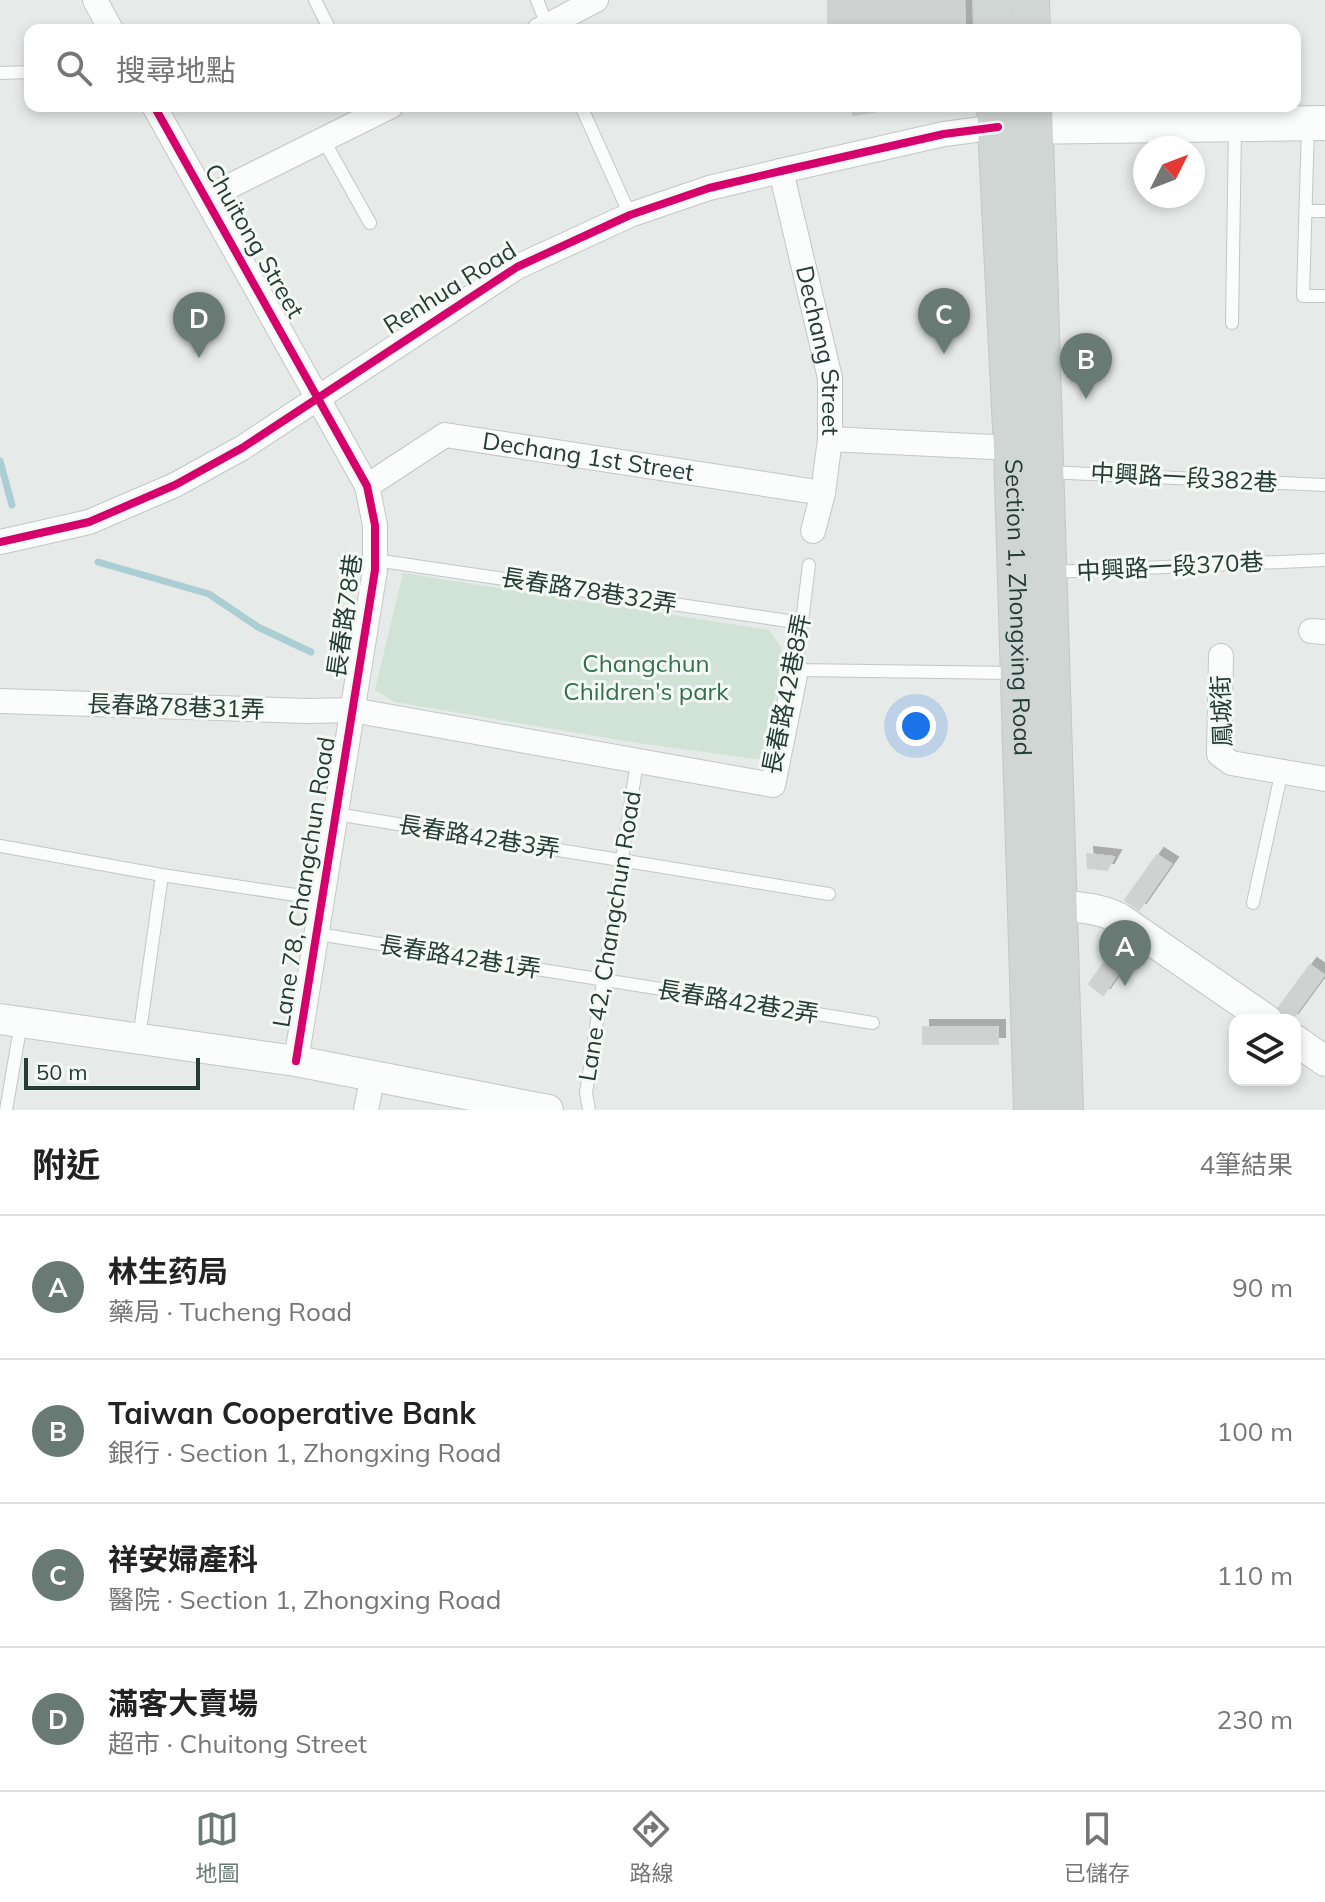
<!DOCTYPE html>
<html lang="zh-TW">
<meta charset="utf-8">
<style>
body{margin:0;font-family:Mulish,"Noto Sans TC",sans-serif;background:#f6f6f6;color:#222}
.controls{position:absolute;right:24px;bottom:24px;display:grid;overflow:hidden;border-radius:16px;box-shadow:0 4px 12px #0003}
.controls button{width:72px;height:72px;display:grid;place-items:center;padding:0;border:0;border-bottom:2px solid #e0e0e0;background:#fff;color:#222;font:40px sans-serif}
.compass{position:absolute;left:1133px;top:136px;width:72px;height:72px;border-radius:50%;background:#fff;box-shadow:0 4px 12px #0003;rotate:48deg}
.scale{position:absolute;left:24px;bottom:20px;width:176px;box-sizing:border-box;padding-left:8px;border:4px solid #253c36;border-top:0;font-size:22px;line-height:28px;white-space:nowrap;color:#253c36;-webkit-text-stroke:6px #f4f9f6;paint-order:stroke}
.you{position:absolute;left:916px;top:726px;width:28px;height:28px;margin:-20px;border:6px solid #fff;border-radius:50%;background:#1a73e8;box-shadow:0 0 0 12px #1a73e833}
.badge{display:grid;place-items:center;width:52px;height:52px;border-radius:50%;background:#697974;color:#fff;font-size:26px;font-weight:700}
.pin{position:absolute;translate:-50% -66px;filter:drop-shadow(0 2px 4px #0008)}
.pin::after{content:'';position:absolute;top:42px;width:28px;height:24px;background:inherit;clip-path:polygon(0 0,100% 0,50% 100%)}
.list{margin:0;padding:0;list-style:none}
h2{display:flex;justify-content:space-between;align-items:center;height:104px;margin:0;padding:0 32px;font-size:34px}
h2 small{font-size:26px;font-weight:400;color:#767676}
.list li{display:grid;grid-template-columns:52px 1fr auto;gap:24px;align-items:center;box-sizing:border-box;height:144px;padding:0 32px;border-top:2px solid #e0e0e0}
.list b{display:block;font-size:30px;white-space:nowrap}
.list p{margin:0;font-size:26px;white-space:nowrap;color:#767676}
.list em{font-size:26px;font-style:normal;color:#767676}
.icon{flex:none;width:44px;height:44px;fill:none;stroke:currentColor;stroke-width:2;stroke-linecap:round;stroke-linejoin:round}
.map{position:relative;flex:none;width:1325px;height:1110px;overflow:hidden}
.search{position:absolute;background:#fff;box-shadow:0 4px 12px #0003;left:24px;right:24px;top:24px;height:88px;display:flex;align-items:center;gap:20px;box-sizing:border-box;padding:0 28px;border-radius:16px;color:#767676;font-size:30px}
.sheet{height:680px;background:#fff}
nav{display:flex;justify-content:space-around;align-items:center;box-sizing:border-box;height:112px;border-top:2px solid #e0e0e0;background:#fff;font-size:22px;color:#767676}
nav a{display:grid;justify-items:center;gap:4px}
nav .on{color:#697974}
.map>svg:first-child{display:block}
.green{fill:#d1e2d6}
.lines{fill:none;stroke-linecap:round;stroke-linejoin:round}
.stream{stroke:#abced4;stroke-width:7}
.building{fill:#ced3d1;stroke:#cfd3d1;stroke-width:2;filter:url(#shadow)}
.service-casing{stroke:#c3c7c5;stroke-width:14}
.minor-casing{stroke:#c3c7c5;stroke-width:26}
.tertiary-casing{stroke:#c3c7c5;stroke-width:32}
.secondary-casing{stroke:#c2c8c5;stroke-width:36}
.primary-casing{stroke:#c2c9c7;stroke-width:40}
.service{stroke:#fbfcfc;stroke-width:12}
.minor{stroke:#fbfcfc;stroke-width:24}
.tertiary{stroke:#fbfcfc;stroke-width:30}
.secondary{stroke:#fbfcfc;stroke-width:34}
.primary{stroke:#cfd6d4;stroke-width:38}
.cycleway-casing{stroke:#f4f9f6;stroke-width:13}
.cycleway{stroke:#d6006c;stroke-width:8}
.labels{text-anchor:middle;stroke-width:6;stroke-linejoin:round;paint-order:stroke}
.street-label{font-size:24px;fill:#253c36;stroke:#f4f9f6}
.park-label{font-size:24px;fill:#336f4b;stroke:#f4f9f6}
</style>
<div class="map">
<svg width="1325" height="1110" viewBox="0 0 1325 1110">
<defs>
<filter id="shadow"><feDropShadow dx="7" dy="-7" stdDeviation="0" flood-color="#0004"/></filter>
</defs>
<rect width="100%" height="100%" fill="#e6eae8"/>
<path class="green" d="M403,573l366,57 12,17 -3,35 -15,78 -132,-18 -236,-40 -20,-12z"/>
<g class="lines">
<path class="stream" d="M0,461l12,44
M98,562l111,32 49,33 53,25"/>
</g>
<path class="building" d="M828,0h136l1,30h-137z
M852,106h59l-58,9z
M1087,854l27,3 -7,13 -19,-2z
M1157,855l14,9 -32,46 -14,-10z
M1121,939l15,10 -33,46 -14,-11z
M1310,965l14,10 -33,45 -14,-10z
M923,1027h75v17h-75z"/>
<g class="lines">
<g class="service-casing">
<path id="service" d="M315,0l15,30
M537,0l11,27
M0,73l30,-1
M581,106l49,109
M1308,125l-5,171h22
M323,139l47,84
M1305,211h20
M1232,323l3,-195
M1047,472l278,13
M375,560l427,63
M809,565l-13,105 219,3
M1050,572l275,-12
M336,814l493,80
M0,846l162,29 160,24
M1253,903l29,-133
M318,934l555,89
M139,1038l23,-163
M6,1110l15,-87
M589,1110l-3,-17 51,-331"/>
</g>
<g class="minor-casing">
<g id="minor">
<path d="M95,0l16,30"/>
<path d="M539,30l57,-30"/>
<path d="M154,106l213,380 8,39v45l-79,491"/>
<path id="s1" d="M781,171l49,207v61l-7,54 -10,38"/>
<path d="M206,198l185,-92"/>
<path d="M830,439l183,9"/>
<path id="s2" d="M367,486l78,-51 378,58"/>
<path d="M0,542l89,-20 86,-37 67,-37 275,-181 113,-52 79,-27 72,-17 163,-37 54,-7"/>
<path d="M1311,631l14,1"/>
<path d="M1221,656l-2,98 12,9 94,16"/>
<path d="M0,701l307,10 45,-1 421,75 23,-115"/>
<path d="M366,1110l7,-35"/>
</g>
</g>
<g class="tertiary-casing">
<path id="tertiary" d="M1039,907c27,-2 56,-1 80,11l148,102
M0,1019l296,42 252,49
M1295,1040l30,21"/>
</g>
<g class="secondary-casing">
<path id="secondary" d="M1006,127l319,-4"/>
</g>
<g class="primary-casing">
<g id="primary">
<path d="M992,0l1,30"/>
<path d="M1030,0l1,30"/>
<path id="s3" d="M996,106l17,342 20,662"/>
<path d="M1033,106l31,1004"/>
</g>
</g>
<use href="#service" class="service"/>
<use href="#minor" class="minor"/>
<use href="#tertiary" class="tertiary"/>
<use href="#secondary" class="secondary"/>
<use href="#primary" class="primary"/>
<g class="cycleway-casing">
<path id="cycleway" d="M154,106l213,380 8,39v45l-79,491
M0,542l89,-20 86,-37 67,-37 275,-181 113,-52 79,-27 72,-17 163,-37 54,-7"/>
</g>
<use href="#cycleway" class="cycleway"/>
</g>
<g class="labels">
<g class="street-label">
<text transform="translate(254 241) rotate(60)" y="8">Chuitong Street</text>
<text transform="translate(450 288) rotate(-32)" y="8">Renhua Road</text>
<text dy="8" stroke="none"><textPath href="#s1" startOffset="184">Dechang Street</textPath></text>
<text dy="8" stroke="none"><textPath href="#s2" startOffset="238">Dechang 1st Street</textPath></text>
<text transform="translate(1184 478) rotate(3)" y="8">中興路一段382巷</text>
<text transform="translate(1170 567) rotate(-3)" y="8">中興路一段370巷</text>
<text transform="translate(589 591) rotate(9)" y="8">長春路78巷32弄</text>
<text dy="8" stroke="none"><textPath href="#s3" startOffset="502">Section 1, Zhongxing Road</textPath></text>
<text transform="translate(345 616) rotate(-82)" y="8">長春路78巷</text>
<text transform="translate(787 694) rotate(-79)" y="8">長春路42巷8弄</text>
<text transform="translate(176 707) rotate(2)" y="8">長春路78巷31弄</text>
<text transform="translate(1222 711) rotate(-92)" y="8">鳳城街</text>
<text transform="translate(479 837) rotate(9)" y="8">長春路42巷3弄</text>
<text transform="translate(304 882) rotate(-81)" y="8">Lane 78, Changchun Road</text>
<text transform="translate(610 936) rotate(-81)" y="8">Lane 42, Changchun Road</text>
<text transform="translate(460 957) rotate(9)" y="8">長春路42巷1弄</text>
<text transform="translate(738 1002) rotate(9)" y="8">長春路42巷2弄</text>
</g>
<g class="park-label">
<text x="646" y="672">Changchun<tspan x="646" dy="28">Children's park</tspan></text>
</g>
</g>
</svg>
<div class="controls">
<button><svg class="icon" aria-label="layers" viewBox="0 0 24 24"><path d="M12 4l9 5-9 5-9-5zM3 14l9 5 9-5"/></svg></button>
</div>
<svg class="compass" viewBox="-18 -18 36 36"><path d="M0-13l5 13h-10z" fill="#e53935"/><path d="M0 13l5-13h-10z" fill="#767676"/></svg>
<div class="scale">50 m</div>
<div class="you"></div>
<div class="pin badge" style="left:1125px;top:986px">A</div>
<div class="pin badge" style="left:1086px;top:399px">B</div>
<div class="pin badge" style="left:944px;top:354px">C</div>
<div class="pin badge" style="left:199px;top:358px">D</div>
<div class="search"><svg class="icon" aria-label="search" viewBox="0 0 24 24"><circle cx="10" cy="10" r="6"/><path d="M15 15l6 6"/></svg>搜尋地點</div>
</div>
<section class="sheet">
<h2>附近<small>4筆結果</small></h2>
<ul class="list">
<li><span class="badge">A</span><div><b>林生药局</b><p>藥局 · Tucheng Road</p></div><em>90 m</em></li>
<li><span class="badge">B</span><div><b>Taiwan Cooperative Bank</b><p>銀行 · Section 1, Zhongxing Road</p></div><em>100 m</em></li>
<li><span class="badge">C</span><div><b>祥安婦產科</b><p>醫院 · Section 1, Zhongxing Road</p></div><em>110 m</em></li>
<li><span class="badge">D</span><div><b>滿客大賣場</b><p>超市 · Chuitong Street</p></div><em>230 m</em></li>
</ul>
</section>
<nav>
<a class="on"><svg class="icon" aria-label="map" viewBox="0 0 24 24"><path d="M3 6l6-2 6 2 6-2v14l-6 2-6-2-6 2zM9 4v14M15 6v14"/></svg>地圖</a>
<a><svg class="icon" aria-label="directions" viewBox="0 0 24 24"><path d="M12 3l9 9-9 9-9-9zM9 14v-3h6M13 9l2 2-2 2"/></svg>路線</a>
<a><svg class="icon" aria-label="saved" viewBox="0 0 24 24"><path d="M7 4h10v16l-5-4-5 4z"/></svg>已儲存</a>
</nav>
